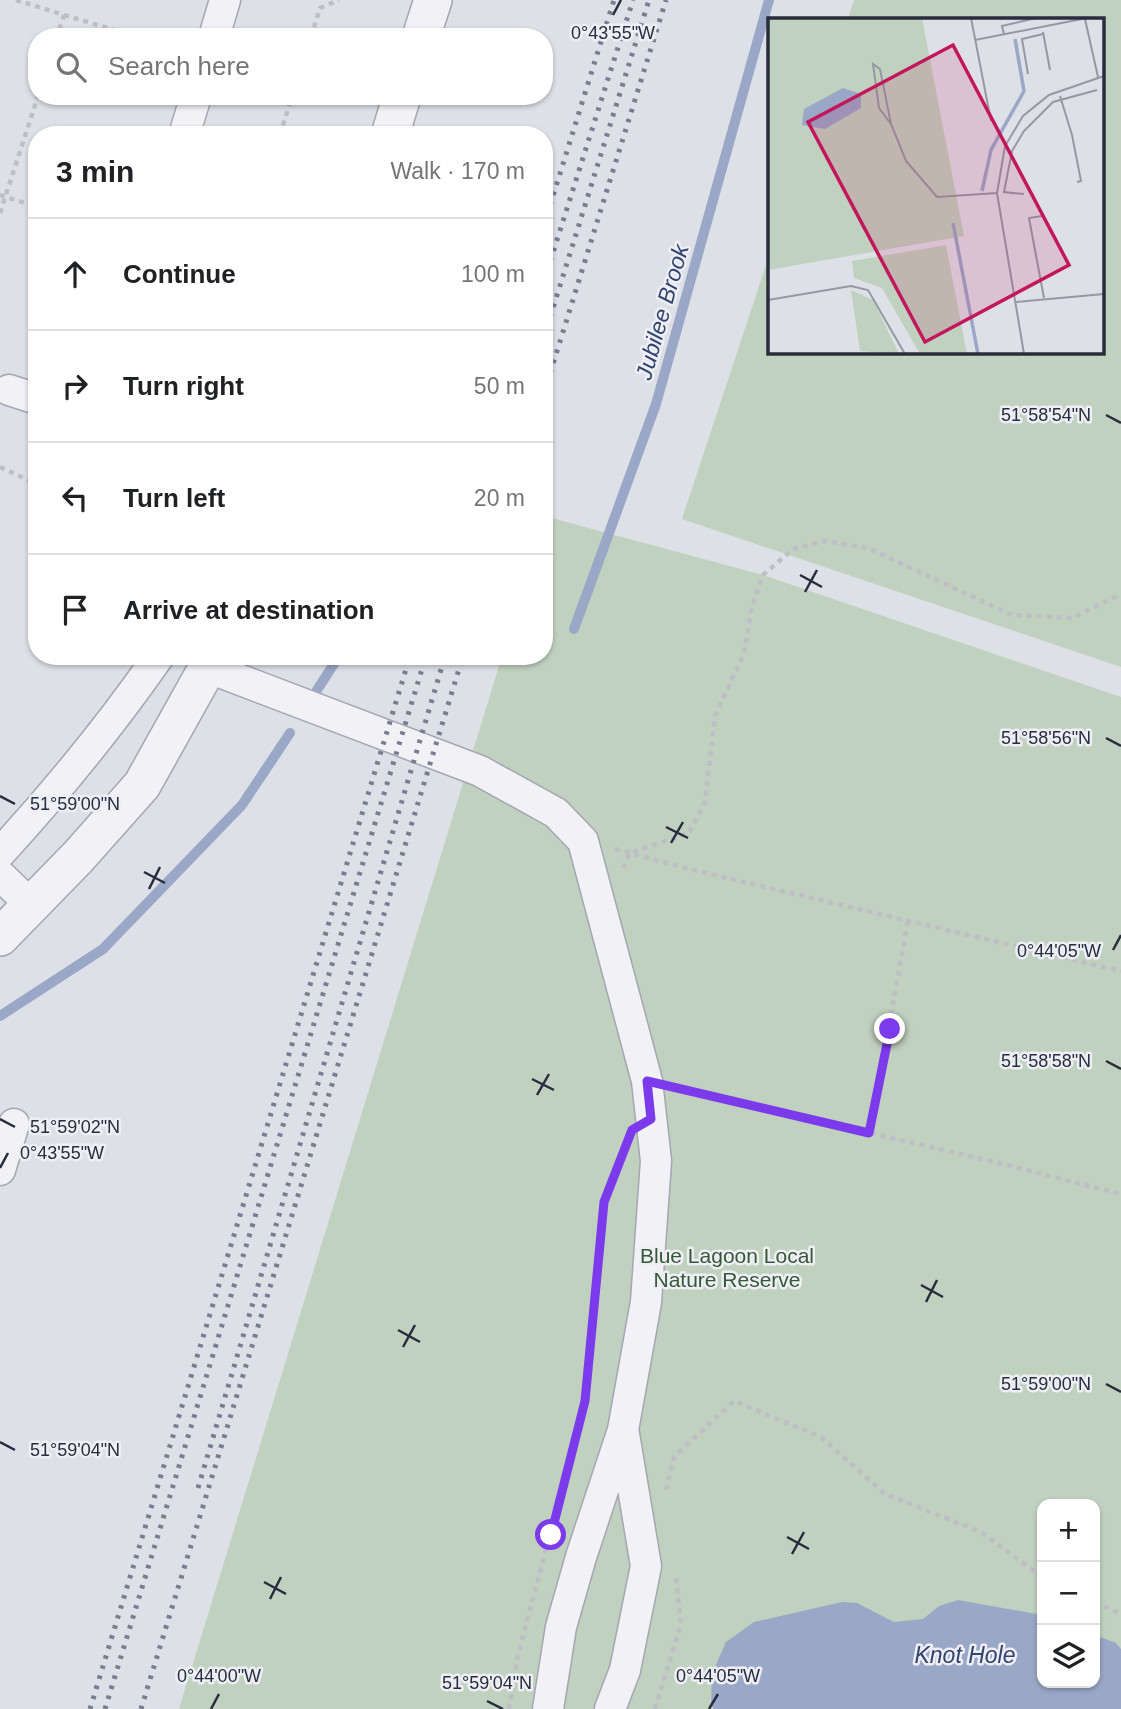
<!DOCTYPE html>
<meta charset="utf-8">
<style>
body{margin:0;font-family:Arial,sans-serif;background:#f2f2f2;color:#202124}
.controls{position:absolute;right:21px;bottom:21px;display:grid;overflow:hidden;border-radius:14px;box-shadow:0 2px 5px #0004}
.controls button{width:63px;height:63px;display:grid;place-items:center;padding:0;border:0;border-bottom:2px solid #e0e0e0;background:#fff;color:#202124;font:35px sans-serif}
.stop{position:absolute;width:21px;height:21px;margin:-16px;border:5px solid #7c3aed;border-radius:50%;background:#fff}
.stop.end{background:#7c3aed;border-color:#fff;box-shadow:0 2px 7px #0008}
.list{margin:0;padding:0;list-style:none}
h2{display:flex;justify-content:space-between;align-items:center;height:91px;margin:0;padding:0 28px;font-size:30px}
h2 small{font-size:23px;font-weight:400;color:#757577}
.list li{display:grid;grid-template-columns:46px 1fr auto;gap:21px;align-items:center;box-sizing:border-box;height:112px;padding:0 28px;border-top:2px solid #e0e0e0}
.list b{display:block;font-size:26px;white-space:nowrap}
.list em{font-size:23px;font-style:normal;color:#757577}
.icon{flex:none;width:38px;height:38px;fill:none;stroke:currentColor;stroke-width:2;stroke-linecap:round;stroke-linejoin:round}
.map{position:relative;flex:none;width:1121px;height:1709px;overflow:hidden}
.search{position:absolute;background:#fff;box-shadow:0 2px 5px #0004;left:28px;top:28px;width:525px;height:77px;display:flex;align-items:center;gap:18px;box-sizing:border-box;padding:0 24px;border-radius:28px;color:#757577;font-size:26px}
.panel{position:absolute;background:#fff;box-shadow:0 2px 5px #0004;left:28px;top:126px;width:525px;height:539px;border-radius:28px}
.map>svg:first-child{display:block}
.green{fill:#c1d1bf;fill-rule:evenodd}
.water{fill:#9aa7c6}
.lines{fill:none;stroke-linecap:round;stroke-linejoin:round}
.stream{stroke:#9aa7c6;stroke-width:10}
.minor-casing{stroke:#a4a6b1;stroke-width:33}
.tertiary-casing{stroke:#a4a6b1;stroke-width:40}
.path{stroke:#bdbec6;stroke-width:4.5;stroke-dasharray:5 5;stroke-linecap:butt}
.minor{stroke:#f1f1f6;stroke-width:30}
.tertiary{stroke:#f1f1f6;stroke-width:37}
.rail{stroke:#787d90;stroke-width:5;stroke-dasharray:3.5 7;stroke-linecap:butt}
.route{stroke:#7c3aed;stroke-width:9}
.ticks{fill:none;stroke:#282c3d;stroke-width:2.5}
.labels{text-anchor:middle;stroke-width:5;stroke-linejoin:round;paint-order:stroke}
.park-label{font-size:21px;fill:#365836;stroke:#edeff5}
.water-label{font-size:23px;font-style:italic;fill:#34436f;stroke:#edeff5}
.inset-river{fill:none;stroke:#9aa7c6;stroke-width:3.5}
.inset-road{fill:none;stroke:#9598a3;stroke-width:2}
.view{fill:#c2185b;fill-opacity:0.15;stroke:#c2185b;stroke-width:3.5}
.inset-edge{fill:none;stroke:#282c3d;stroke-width:3.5}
.ticks-label{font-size:18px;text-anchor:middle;fill:#282c3d;stroke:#edeff5;stroke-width:5;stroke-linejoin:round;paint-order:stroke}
</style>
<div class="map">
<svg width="1121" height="1709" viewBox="0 0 1121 1709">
<rect width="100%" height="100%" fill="#dee0e7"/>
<path class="green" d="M854,0h267v667l-439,-148 87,-263v96h333v-333h-254z
M544,516l219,59 358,122v1012h-942l323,-1053h42zM1042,1504h53v179h-53z"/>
<path class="water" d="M958,1600l84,15v68h53v-48l21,8 5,6v60h-407l-3,-4 1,-31 14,-32 28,-20 88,-20 15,1 37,19 29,-3 16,-13z"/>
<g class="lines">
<path class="stream" d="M574,629l82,-225 113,-404
M317,690l22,-34
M0,1016l103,-67 139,-144 48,-72"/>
<g class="minor-casing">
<path id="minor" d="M214,37l11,-37
M184,135l12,-39
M9,390l28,9
M209,668l271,103 76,42 27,28 64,240 9,80 -10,141 -23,128 -42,127 -20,70 -13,82
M0,853c57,-62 111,-128 159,-197
M0,875l32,31
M0,1170l14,-46
M610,1709l15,-39 21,-104 -22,-132"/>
</g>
<g class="tertiary-casing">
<path id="tertiary" d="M421,37l12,-37
M390,135l12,-39
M0,937l78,-80 64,-72 72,-129"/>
</g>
<path class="path" d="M16,0l48,15 -7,22
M64,15l74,22
M151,37l3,-9
M311,37l9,-29 19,-8
M280,135l12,-39
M0,195l37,12
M0,213l38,-117
M0,467l37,17
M615,849l86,23 420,99
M623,868l7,-15 59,-20 16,-31 10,-86 29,-63 8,-47 11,-31 30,-26 32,-8 43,7 144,67 60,3 49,-24
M676,1088l323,75 122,31
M869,1133l39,-212
M666,1490l8,-33 60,-56 87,36 64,57 96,38 61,45
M1095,1602l26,12
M509,1709l9,-54 67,-254 19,-199 19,-49
M655,1709l26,-85 -5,-47"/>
<use href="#minor" class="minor"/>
<use href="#tertiary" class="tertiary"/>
<path class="rail" d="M544,225l70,-225
M544,281l89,-281
M544,337l105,-337
M544,393l122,-393
M198,1488l247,-832
M90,1709l320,-1053
M105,1709l321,-1053
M141,1709l322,-1053"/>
</g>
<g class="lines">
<path class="route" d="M551,1535l34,-134 19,-199 28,-72 19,-11 -4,-38 222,52 21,-104"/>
</g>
<path class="ticks" d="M613,15l8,-15M1106,415l15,8M800,575l22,12M805,592l12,-22M1106,738l15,8M0,796l15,8M666,827l22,11M671,843l12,-21M144,872l21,11M149,889l11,-22M1113,950l8,-15M1106,1061l15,8M532,1079l22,11M537,1095l12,-21M0,1119l15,8M0,1168l8,-15M921,1285l22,12M926,1302l11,-22M398,1330l22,12M403,1347l12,-22M1106,1384l15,8M0,1442l15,8M787,1537l22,12M792,1554l12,-22M264,1582l22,12M270,1599l11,-22M487,1701l16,8M211,1709l8,-15M709,1709l9,-15"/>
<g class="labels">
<g class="park-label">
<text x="727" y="1263">Blue Lagoon Local<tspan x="727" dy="24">Nature Reserve</tspan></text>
</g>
<g class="water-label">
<text transform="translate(662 312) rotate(-74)" y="8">Jubilee Brook</text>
<text x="965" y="1663">Knot Hole</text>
</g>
</g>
<g transform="translate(768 18)">
<rect width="336" height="336" fill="#dee0e7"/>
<path d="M0,0h154l42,218 -196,34zM178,227l21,109h-47l-38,-66 -28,-10 -2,-17zM83,272l22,10 26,54 -39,-3z" fill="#c1d1bf"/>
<path d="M75,70l18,6v14l-36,21 -23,-4 2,-16z" fill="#9aa7c6"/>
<path class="inset-river" d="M214,173l9,-41 33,-59 -9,-52M185,205l25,131"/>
<path class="inset-road" d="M203,0l20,103M317,1l13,58M275,14l7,38M236,16l-2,-8 34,-8M207,22l112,-22M260,56l-6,-35 21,-5M292,78l12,39 9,46 -4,1M123,106l-12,-16 -6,-44 7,5 11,55 15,37 31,36 60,-4M256,176l-20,-2 8,-41 12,-20 29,-29 44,-12M274,198l-13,2 15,80M0,282l83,-14 17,4 37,64M247,284l89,-8M256,336l-27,-161 8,-47 18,-30 26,-21 55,-19"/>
<path class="view" d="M185,27l116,220 -144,77 -117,-220z"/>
<rect width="336" height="336" class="inset-edge"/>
</g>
<g class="ticks-label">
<text x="613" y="39">0°43'55"W</text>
<text x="1046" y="421">51°58'54"N</text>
<text x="1046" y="744">51°58'56"N</text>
<text x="75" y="810">51°59'00"N</text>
<text x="1059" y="957">0°44'05"W</text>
<text x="1046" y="1067">51°58'58"N</text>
<text x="75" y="1133">51°59'02"N</text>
<text x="62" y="1159">0°43'55"W</text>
<text x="1046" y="1390">51°59'00"N</text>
<text x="75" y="1456">51°59'04"N</text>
<text x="219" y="1682">0°44'00"W</text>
<text x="718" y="1682">0°44'05"W</text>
<text x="487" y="1689">51°59'04"N</text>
</g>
</svg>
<div class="controls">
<button>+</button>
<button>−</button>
<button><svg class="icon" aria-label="layers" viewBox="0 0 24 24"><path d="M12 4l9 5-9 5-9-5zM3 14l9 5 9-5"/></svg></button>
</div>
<div class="stop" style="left:551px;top:1535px"></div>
<div class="stop end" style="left:890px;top:1029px"></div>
<div class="search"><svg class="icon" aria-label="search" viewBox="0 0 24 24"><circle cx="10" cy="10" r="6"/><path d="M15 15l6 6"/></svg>Search here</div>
<section class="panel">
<h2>3 min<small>Walk · 170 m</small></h2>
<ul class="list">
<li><svg class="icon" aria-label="ahead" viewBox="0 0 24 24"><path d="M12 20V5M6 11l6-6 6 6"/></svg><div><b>Continue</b></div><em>100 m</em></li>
<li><svg class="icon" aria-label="right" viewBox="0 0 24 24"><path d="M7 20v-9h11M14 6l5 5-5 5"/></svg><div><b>Turn right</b></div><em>50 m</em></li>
<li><svg class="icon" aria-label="left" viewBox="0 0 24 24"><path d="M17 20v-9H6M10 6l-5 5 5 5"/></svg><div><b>Turn left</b></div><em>20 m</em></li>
<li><svg class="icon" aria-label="arrive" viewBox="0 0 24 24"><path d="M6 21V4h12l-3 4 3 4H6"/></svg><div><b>Arrive at destination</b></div></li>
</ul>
</section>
</div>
